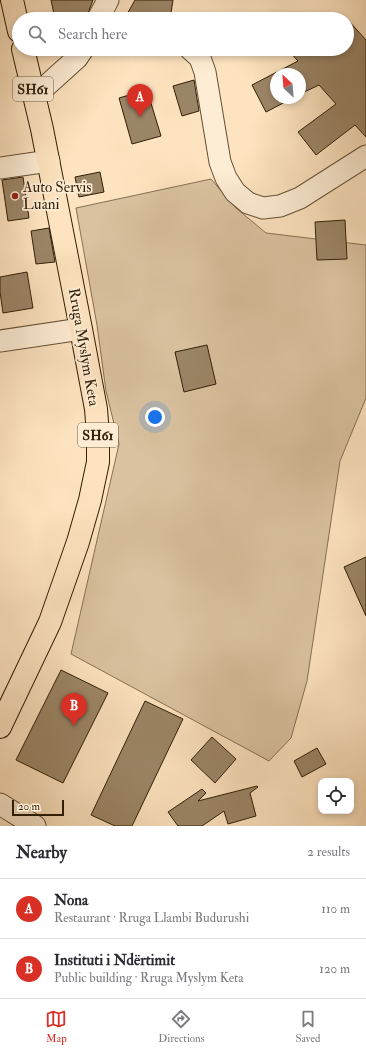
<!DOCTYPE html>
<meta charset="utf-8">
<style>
body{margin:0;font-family:"IM FELL Double Pica",serif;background:#f7f7f7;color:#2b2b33}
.controls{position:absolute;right:12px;bottom:12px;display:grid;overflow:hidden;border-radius:8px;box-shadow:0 2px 6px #0003}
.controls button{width:36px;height:36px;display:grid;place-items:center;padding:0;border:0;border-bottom:1px solid #e1e1e2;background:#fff;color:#2b2b33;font:20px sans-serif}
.compass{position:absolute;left:270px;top:68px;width:36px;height:36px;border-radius:50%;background:#fff;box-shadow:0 2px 6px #0003;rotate:334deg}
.scale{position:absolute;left:12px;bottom:10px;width:52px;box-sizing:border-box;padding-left:4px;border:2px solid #311f07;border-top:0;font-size:11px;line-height:14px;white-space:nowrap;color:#311f07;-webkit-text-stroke:3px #feedd5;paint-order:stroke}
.you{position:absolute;left:155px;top:417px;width:14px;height:14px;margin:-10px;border:3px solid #fff;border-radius:50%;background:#1a73e8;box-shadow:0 0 0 6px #1a73e833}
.badge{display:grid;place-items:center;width:26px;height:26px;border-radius:50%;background:#d93025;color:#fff;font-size:13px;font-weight:700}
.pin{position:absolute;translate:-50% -33px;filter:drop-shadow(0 1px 2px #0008)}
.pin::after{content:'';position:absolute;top:21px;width:14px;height:12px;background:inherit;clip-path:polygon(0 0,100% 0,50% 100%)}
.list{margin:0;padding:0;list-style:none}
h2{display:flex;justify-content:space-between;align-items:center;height:52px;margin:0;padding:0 16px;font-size:17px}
h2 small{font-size:13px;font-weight:400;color:#7c7c81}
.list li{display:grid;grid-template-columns:26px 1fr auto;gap:12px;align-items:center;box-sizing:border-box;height:60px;padding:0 16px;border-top:1px solid #e1e1e2}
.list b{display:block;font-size:15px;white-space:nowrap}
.list p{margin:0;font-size:13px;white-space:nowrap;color:#7c7c81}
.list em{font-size:13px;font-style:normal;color:#7c7c81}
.icon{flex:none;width:22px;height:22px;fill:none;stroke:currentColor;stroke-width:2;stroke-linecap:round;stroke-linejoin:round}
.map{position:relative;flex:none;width:366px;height:826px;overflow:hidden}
.search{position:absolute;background:#fff;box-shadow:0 2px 6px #0003;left:12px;right:12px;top:12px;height:44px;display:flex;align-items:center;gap:10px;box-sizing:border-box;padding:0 14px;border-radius:22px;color:#7c7c81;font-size:15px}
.sheet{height:172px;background:#fff}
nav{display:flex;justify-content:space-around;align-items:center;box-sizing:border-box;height:56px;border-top:1px solid #e1e1e2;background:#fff;font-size:11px;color:#7c7c81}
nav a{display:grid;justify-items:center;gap:2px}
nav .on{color:#d93025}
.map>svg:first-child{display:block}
.green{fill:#dac2a0;stroke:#867054}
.building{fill:#9b8567;stroke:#311f07}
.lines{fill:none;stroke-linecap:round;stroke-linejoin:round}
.minor-casing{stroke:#645035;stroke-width:23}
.major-casing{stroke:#311f07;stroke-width:24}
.minor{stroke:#feedd5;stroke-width:21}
.major{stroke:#fde3bf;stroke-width:22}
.poi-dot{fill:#8f2418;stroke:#feedd5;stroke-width:1.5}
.labels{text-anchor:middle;stroke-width:3.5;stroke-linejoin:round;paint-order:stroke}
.shield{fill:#feedd5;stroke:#6e5d45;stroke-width:1}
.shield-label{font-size:14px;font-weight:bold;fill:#311f07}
.poi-label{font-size:15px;fill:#311f07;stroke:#feedd5;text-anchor:start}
.street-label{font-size:15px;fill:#311f07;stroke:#feedd5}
</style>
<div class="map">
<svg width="366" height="826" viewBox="0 0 366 826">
<rect width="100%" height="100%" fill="#fde3bf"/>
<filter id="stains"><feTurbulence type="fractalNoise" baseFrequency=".005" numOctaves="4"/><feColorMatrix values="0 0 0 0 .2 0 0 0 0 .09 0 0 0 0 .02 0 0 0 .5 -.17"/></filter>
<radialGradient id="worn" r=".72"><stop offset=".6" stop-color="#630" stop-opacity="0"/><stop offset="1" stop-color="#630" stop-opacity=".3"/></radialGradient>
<path class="green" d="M211,179l25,29 30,25 100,12v153l-26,63 -33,220 -16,57 -22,23 -198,-107 48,-210 -13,-53 -9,-66 -21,-117z"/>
<path class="building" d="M51,0h42l-7,19h-31z
M135,0h38l-3,19 -44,-3z
M347,19l19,21v97l-11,-12 -39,30 -18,-23 38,-28 -17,-19 -19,9v-20h-24v24h17l-27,14 -14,-27 46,-24 -11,-12h60z
M194,80l5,31 -17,5 -9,-30z
M147,90l14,46 -29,8 -13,-46z
M100,172l4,20 -25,5 -4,-20z
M23,177l6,41 -21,3 -6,-41z
M345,220l2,39 -30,1 -2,-38z
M49,228l6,34 -19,2 -5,-33z
M27,272l6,36 -30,5 -3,-21v-15z
M207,345l9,39 -32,8 -9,-40z
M366,557v59l-22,-49z
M61,670l47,23 -45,90 -47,-23z
M145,701l38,18 -51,107h-17l-24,-11z
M212,737l24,22 -21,24 -24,-23z
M317,748l9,16 -24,13 -8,-16z
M257,786l1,1 -8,6 6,23 -28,8 -4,-13 -22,15h-24l-10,-14 34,-23 4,4 -8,8z"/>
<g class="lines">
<g class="minor-casing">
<path id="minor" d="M98,19l10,-19
M190,49l10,9 5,14 15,90 6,16 9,14 13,11 15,5 17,-2 20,-8 66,-42
M35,96l42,-38 6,-9
M0,168l49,-7
M0,341l81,-12
M0,804l35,22"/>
</g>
<g class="major-casing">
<path id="major" d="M12,0l7,31
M0,727l50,-105 28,-80 12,-42 8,-38v-27l-2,-26 -15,-80 -39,-200 -19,-80"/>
</g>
<use href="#minor" class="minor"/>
<use href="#major" class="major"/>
</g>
<circle class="poi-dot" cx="15" cy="196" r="4"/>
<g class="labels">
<g class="shield">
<rect x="13" y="77" width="40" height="24" rx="3"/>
<rect x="78" y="423" width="40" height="24" rx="3"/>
</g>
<g class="shield-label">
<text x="33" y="94">SH61</text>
<text x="98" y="440">SH61</text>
</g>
<g class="poi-label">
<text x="23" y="192">Auto Servis<tspan x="23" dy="17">Luani</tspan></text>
</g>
<g class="street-label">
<text transform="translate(84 347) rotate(80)" y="5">Rruga Myslym Keta</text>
</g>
</g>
<rect width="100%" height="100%" filter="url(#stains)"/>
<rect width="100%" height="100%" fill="url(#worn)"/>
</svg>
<div class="controls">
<button><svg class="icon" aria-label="locate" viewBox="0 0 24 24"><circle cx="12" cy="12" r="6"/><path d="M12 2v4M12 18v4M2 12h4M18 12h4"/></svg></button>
</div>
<svg class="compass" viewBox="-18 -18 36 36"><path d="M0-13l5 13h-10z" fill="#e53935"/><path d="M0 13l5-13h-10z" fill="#7c7c81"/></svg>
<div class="scale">20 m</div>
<div class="you"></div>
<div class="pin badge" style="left:140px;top:117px">A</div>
<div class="pin badge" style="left:74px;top:726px">B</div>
<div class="search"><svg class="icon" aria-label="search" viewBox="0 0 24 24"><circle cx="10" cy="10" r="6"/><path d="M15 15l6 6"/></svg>Search here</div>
</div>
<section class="sheet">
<h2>Nearby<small>2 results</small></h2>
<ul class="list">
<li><span class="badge">A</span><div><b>Nona</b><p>Restaurant · Rruga Llambi Budurushi</p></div><em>110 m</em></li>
<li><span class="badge">B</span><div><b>Instituti i Ndërtimit</b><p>Public building · Rruga Myslym Keta</p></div><em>120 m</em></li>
</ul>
</section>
<nav>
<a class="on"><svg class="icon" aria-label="map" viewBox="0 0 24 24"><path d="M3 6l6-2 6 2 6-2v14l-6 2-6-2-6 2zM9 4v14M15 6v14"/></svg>Map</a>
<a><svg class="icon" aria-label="directions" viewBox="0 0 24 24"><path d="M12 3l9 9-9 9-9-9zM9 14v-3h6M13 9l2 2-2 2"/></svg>Directions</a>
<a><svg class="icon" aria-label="saved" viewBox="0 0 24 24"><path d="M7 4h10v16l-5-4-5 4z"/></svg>Saved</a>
</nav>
